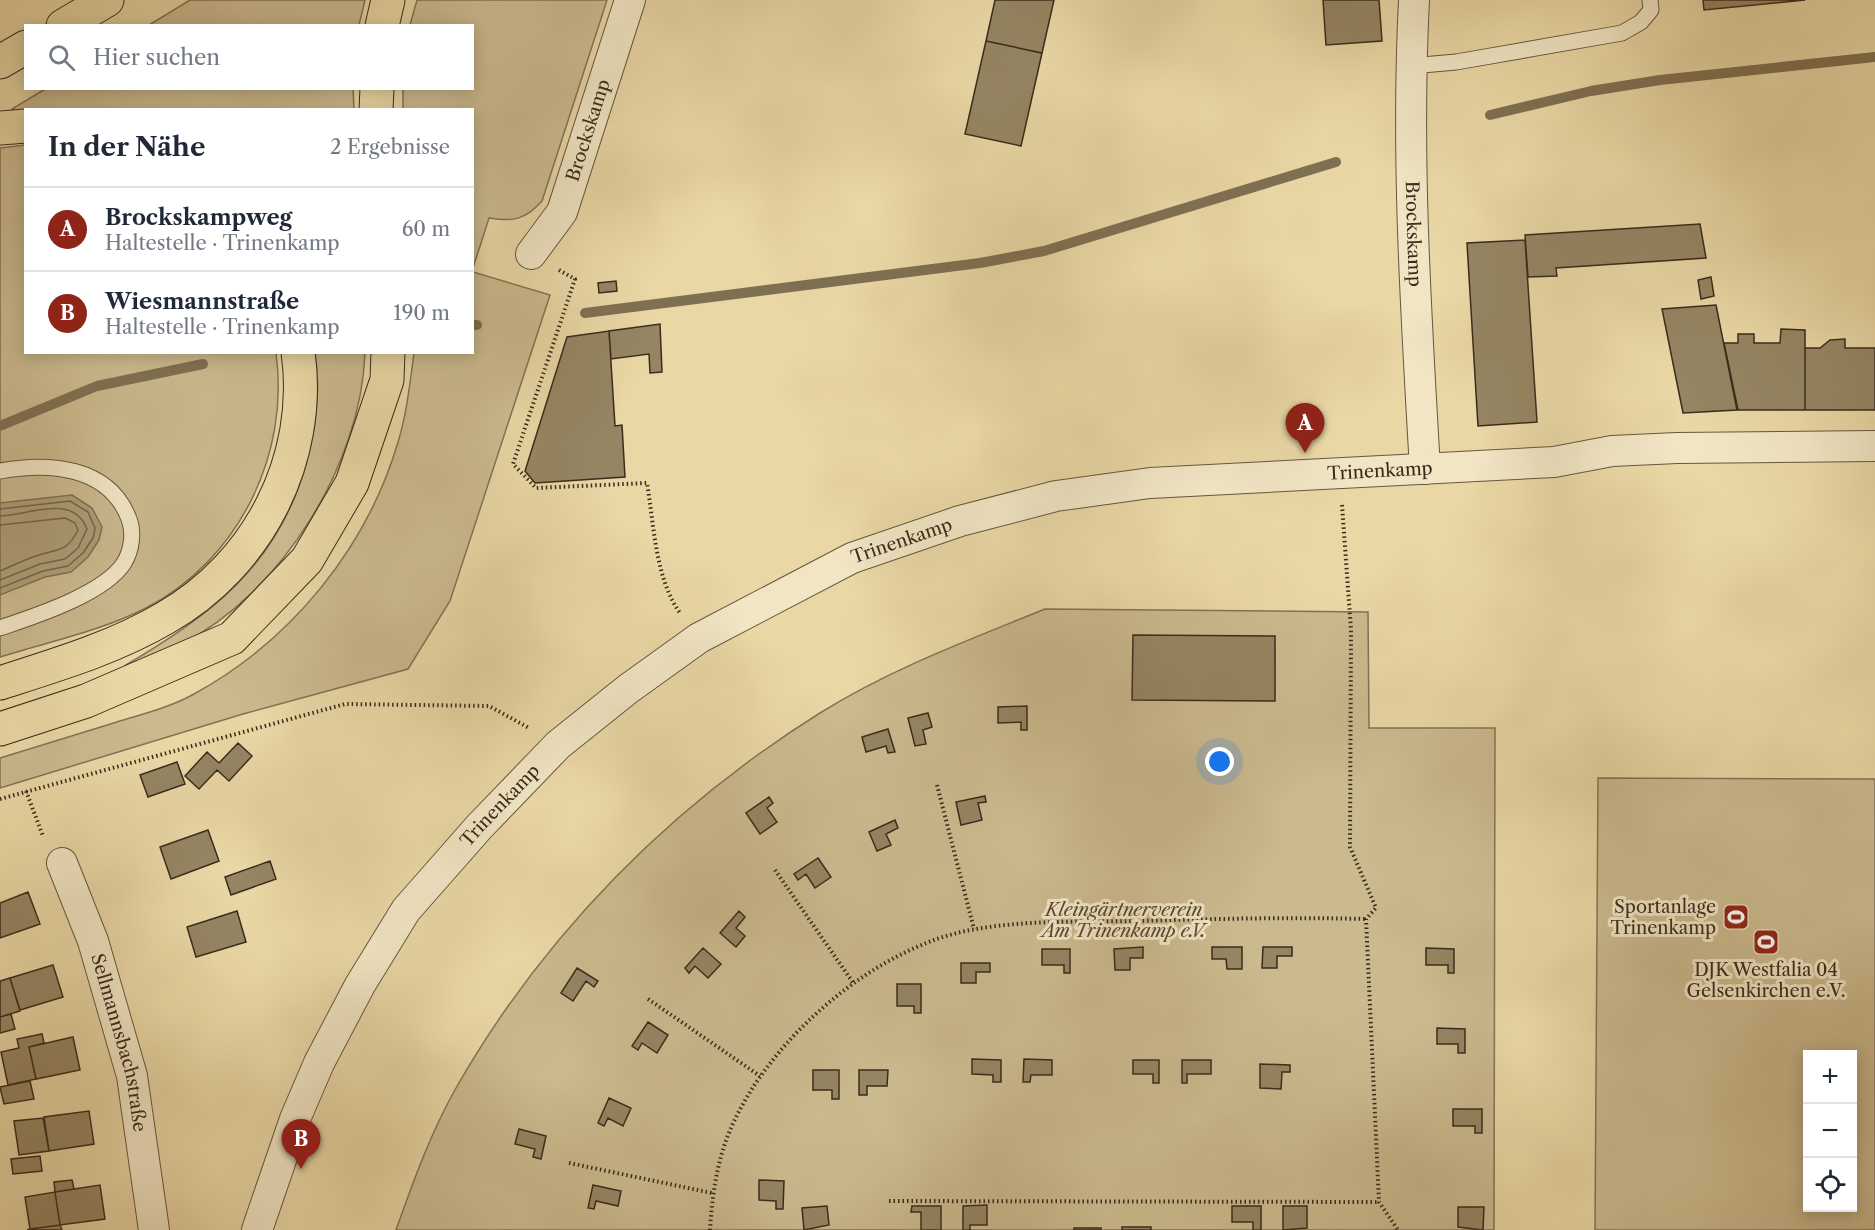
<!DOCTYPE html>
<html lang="de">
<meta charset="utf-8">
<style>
body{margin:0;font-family:"Libre Caslon Text",serif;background:#f6f6f7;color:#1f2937}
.controls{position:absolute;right:18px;bottom:18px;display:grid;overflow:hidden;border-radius:0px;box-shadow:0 3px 15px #0003}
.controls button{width:54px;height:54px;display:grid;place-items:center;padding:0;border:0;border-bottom:2px solid #e0e1e3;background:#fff;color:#1f2937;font:30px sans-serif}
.you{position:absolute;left:1220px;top:762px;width:21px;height:21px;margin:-15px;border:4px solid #fff;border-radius:50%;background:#1a73e8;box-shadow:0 0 0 9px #1a73e833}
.badge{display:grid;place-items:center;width:39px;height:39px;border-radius:50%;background:#8f2418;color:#fff;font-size:20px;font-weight:700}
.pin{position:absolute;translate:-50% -50px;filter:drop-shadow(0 2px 3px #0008)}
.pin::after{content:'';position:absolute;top:32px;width:21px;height:18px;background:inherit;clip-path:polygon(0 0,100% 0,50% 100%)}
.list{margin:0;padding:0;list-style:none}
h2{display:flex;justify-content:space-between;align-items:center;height:78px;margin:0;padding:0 24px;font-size:26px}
h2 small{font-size:20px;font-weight:400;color:#747a83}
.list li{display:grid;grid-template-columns:39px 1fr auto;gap:18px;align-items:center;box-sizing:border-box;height:84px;padding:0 24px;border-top:2px solid #e0e1e3}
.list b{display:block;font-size:22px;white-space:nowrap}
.list p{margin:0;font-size:20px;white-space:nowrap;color:#747a83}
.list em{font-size:20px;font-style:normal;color:#747a83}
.icon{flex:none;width:33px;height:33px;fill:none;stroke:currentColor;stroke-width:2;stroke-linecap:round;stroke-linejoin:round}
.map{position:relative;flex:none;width:1875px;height:1230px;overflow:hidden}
.search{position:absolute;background:#fff;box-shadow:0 3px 15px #0003;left:24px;top:24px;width:450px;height:66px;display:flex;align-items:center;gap:15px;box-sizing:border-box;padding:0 21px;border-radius:0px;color:#747a83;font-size:22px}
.panel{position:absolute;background:#fff;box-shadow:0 3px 15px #0003;left:24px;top:108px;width:450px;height:246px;border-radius:0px}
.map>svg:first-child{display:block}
.green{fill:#cbba8e;stroke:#827355;stroke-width:1.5;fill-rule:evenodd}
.water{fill:#ad9d76;stroke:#7f7052;stroke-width:1.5}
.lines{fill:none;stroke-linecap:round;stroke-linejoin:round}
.shore{stroke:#736449;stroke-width:1.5}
.stream{stroke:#7f7052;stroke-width:10}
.building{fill:#958563;stroke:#392c1c;stroke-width:1.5}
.lane-casing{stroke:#65573e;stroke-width:17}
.street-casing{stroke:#65573e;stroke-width:32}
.highway-casing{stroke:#392c1c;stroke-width:35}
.path{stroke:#392c1c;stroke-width:4;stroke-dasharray:1.5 3;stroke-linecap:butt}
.lane{stroke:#f1e5c4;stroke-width:15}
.street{stroke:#f1e5c4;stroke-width:30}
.highway{stroke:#e9d7a5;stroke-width:33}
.labels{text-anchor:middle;stroke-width:6;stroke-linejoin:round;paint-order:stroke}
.street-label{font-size:18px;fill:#392c1c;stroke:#f1e5c4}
.poi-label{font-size:18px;fill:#392c1c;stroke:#f1e5c4;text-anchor:end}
.park-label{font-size:18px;font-style:italic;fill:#564833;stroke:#f1e5c4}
</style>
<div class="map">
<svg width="1875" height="1230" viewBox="0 0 1875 1230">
<rect width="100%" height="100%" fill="#e9d7a5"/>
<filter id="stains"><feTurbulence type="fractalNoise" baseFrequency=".00333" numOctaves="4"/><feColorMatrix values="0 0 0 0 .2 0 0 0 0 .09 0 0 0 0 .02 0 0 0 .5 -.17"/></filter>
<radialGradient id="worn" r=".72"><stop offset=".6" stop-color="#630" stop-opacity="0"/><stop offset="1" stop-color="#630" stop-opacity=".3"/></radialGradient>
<path class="green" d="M190,0h175l-6,25h-210z
M417,0h190l-65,201c-17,19 -29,21 -53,17l-16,50 -1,-158 -69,-1v-20l69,-1v-62l-62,-1z
M353,88l1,21 -328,1 -10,2 -4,-3 33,-20z
M25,145l1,207 250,1c14,101 -37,207 -130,255 -45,23 -98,34 -146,49v-509z
M473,272l77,23 -100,306 -42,68 -165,45 -243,74v-30c39,-12 78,-24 117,-36 26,-8 54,-15 77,-28 97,-53 173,-146 204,-252 9,-29 12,-60 16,-89l58,-1z
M315,353h50c-4,112 -84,241 -185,292 -18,8 -34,20 -54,20 86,-51 151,-99 180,-200 10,-36 15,-75 9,-112z
M1045,609l323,3 1,116h126l-1,502h-1098c17,-48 35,-98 60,-142 88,-154 214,-281 364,-375 70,-44 149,-73 225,-104z
M1598,778l277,1v451h-280zM1808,1054h44v154h-44z"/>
<path class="water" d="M72,495l20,13 10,19 -3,13 -11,17 -17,15 -26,5 -45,18v-92z"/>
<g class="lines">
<path class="shore" d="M0,509l70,-8 18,11 7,16 -2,10 -10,15 -15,13 -25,5 -43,17
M0,516c29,-1 73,-23 87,13l-9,19 -13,11 -25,5 -40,16
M0,525l65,-7 10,5 3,7c-12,24 -21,18 -42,26 -12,4 -24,10 -36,15"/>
<path class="stream" d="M1490,115l101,-24 69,-11 215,-23
M585,313l395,-50 64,-12 292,-89
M472,325h5
M0,426l97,-40 106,-22"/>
</g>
<path class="building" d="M995,0h59l-12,53 -56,-12z
M1323,0h56l3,41 -56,4z
M1703,0h102l-101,10z
M986,41l56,12 -21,93 -56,-12z
M1700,224l6,34 -150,10 1,8 -29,1 -3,-42z
M1525,240l12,182 -59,4 -11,-183z
M1711,277l3,19 -13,3 -3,-19z
M616,281l1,10 -18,2 -1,-10z
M1716,305l21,105 -54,3 -21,-104z
M660,324l2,48 -12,1 -1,-19 -38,5 -2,-28z
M1781,329l24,1v80h-67l-14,-67h14v-9h16v9h26z
M609,331l6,95 7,-1 3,52 -90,6 -10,-12 42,-134z
M1845,339v9h30v62h-70v-62h15l10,-8z
M1133,635l142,1v65l-143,-1z
M1027,706v24h-6v-8l-23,1v-16z
M928,713l4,14 -9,3 3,14 -11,2 -7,-28z
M888,729l7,23 -7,1 -2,-7 -20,6 -4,-15z
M238,743l14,13 -23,25 -12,-11 -18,19 -14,-13 22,-24 12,11z
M177,762l8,22 -37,13 -8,-22z
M985,796l1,6 -8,1 4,17 -21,5 -5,-23z
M769,797l4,6 -6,5 10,14 -17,12 -14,-21z
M895,820l3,8 -12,6 5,11 -14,6 -8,-19z
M208,830l11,31 -48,18 -11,-32z
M818,858l13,19 -16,11 -9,-14 -8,6 -4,-6z
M270,861l6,18 -45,16 -6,-18z
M28,892l12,32 -40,14v-35z
M237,911l9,31 -50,15 -9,-30z
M739,911l6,6 -9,11 9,8 -9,11 -16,-14z
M1143,947v11h-13v12h-15l-1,-21z
M1212,947h30v22h-15l-1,-10h-14z
M1263,947h29v9h-15v12h-15z
M703,948l18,16 -13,14 -13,-12 -6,7 -4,-5z
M1426,948l28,1v24h-6v-8h-22z
M1042,949h28v24h-6v-8h-22z
M961,963h29v9h-14v11h-15z
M53,965l10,32 -43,13 -10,-32z
M577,968l21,13 -4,6 -8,-6 -13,20 -12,-8z
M10,978l10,33 -20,6v-36z
M897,984h24v29h-7v-7h-17z
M11,1014l4,15 -15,4v-16z
M648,1022l20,13 -11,18 -15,-10 -4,7 -6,-4z
M1437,1028l28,1v24h-7v-9h-21z
M42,1034l2,9 -15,4 7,32 -28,6 -7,-33 18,-4 -2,-9z
M73,1037l7,33 -44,9 -7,-32z
M972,1059l29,1v22h-8v-7l-21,-1z
M1024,1059l28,1v15h-21l-1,7h-7z
M1133,1060h26v23h-6v-9h-20z
M1182,1060h29v14h-24v9h-5z
M1260,1064l30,1v7h-8l-1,17 -21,-1z
M813,1070h26v29h-7v-9h-19z
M859,1070h29l-1,16h-20v9h-8z
M30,1081l4,18 -30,5 -4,-17z
M609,1098l22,10 -8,18 -15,-8 -4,8 -6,-3z
M1453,1109h29v24h-7v-7h-22z
M89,1111l5,33 -45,7 -5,-34z
M43,1118l6,33 -30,4 -5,-34z
M519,1129l27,7 -5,23 -8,-2 2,-8 -20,-5z
M40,1156l2,15 -29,3 -2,-15z
M72,1180l2,9 -19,3 -1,-10z
M759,1180l25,1 -1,28h-7v-8l-17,-1z
M100,1185l5,34 -45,6 -5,-33z
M593,1185l28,6 -3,15 -22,-5 -2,8 -6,-1z
M55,1192l5,33 -30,4 -5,-32z
M987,1205v20h-17v5h-7v-24z
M827,1206l2,19 -25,5 -2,-22z
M912,1206h29v24h-20v-18h-10z
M1232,1206h29v24h-8v-8h-21z
M1283,1206h24v22l-24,2z
M1458,1207h26l-1,23 -25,-3z
M60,1225l2,5h-35l3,-1z
M1122,1227h29v3h-29z
M1074,1228h27v2h-27z"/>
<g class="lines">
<g class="lane-casing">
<path id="lane" d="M1411,66l45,-4 166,-29 19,-11 10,-12 -1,-10
M0,471c49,-9 109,-5 129,48 5,13 3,31 -5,44 -20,31 -89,53 -124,65"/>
</g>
<g class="street-casing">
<g id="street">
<path id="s1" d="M1414,0c-8,157 2,313 11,469"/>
<path id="s2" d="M531,254l31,-42 68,-212"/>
<path id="s3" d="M62,863l31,78 39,135 22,154"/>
<path id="s4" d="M257,1230l38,-111 24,-56 41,-78 46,-75 73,-83 79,-82 70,-56 71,-51 153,-80 108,-37 96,-25 94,-13 404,-21 58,-11 65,-3 198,-2"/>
</g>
</g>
<g class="highway-casing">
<path id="highway" d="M63,26l44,-26
M382,26l6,-26
M0,62l26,-15
M376,110l1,-22
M0,128l26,-2
M0,683c56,-18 114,-35 165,-65 93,-53 148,-159 133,-266
M0,729l86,-28 146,-63 75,-78 45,-77 35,-103 1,-28"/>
</g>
<path class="path" d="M559,270l16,9 -62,185 23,24 111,-5c7,41 8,95 33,130
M1342,505l9,125 -1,217 26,61 -10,11 13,283 19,28
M937,785l37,144
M26,791l17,45
M0,799l345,-95 144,2 40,22
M775,870l79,114
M648,999l112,77
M569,1163l143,30
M889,1201l490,1
M710,1230c2,-34 7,-70 21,-102 39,-90 146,-183 245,-199 52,-9 106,-7 158,-8 77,-2 154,-4 232,-2"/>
<use href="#lane" class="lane"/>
<use href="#street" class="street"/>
<use href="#highway" class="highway"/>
</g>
<defs>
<g id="stadium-square" transform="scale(1.35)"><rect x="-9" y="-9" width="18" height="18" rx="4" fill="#8f2418" stroke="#f1e5c4"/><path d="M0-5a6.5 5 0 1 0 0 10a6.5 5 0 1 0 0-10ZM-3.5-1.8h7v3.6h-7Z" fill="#fff"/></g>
</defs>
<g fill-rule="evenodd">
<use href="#stadium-square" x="1736" y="917"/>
<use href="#stadium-square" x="1766" y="942"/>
</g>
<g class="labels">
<g class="street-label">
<text dy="6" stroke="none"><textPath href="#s2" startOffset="138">Brockskamp</textPath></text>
<text dy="6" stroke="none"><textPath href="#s1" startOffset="234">Brockskamp</textPath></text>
<text dy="6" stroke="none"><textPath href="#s4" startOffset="1467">Trinenkamp</textPath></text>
<text dy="6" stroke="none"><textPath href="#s4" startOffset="981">Trinenkamp</textPath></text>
<text dy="6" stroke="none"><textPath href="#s4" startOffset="495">Trinenkamp</textPath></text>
<text dy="6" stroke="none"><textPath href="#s3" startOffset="189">Sellmannsbachstraße</textPath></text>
</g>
<g class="poi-label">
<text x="1716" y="913">Sportanlage<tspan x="1716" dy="21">Trinenkamp</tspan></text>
<text x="1766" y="976" text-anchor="middle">DJK Westfalia 04<tspan x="1766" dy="21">Gelsenkirchen e.V.</tspan></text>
</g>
<g class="park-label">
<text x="1124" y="916">Kleingärtnerverein<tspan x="1124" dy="21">Am Trinenkamp e.V.</tspan></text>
</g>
</g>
<rect width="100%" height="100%" filter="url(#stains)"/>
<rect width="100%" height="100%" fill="url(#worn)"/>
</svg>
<div class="controls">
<button>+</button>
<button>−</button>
<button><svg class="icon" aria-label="locate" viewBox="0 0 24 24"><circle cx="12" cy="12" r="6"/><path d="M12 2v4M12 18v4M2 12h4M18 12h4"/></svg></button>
</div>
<div class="you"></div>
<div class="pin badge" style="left:1305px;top:453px">A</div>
<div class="pin badge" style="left:301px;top:1169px">B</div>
<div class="search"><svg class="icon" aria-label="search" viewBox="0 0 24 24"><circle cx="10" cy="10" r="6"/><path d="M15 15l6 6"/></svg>Hier suchen</div>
<section class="panel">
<h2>In der Nähe<small>2 Ergebnisse</small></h2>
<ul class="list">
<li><span class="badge">A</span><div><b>Brockskampweg</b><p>Haltestelle · Trinenkamp</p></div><em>60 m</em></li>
<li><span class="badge">B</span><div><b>Wiesmannstraße</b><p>Haltestelle · Trinenkamp</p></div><em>190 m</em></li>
</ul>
</section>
</div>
